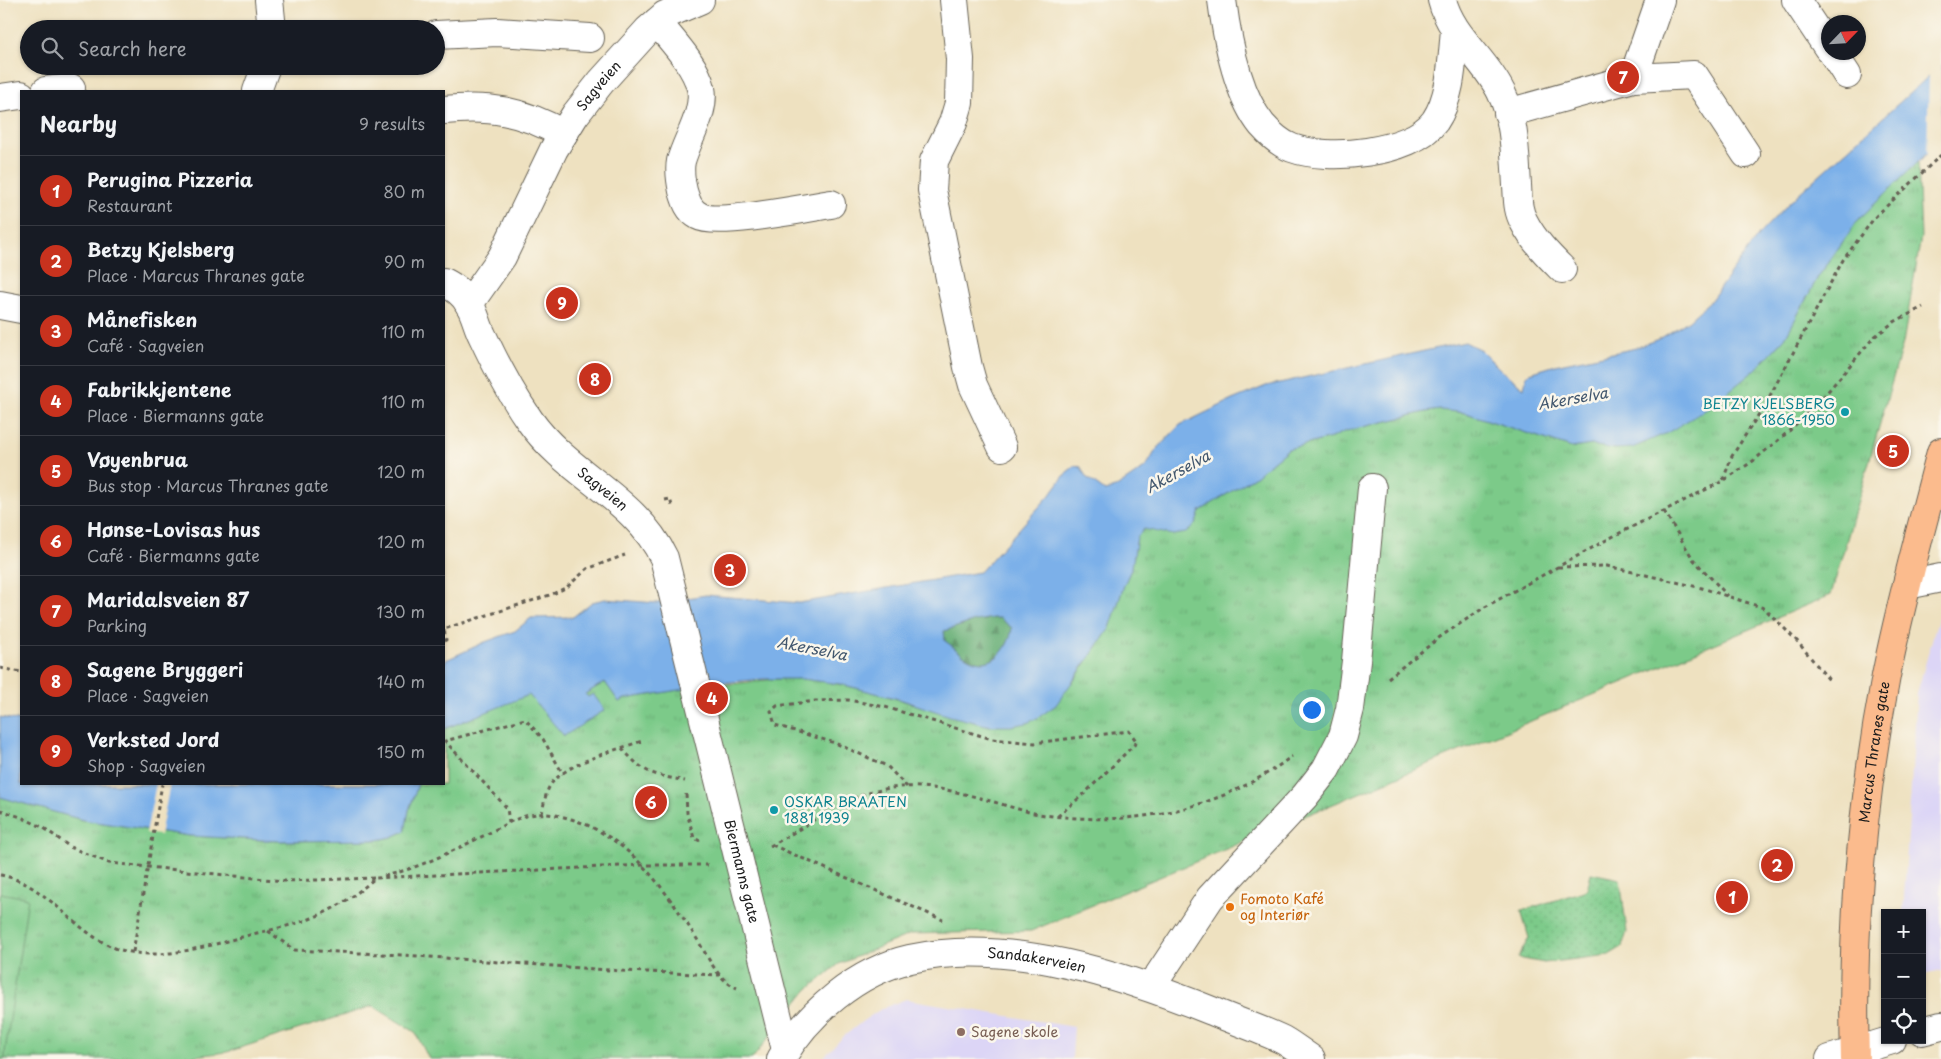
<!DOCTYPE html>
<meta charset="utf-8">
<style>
body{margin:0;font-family:"Playpen Sans",sans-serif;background:#242831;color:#f1f3f6}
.controls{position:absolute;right:15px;bottom:15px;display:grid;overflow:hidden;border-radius:0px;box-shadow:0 1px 4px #0004}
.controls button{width:45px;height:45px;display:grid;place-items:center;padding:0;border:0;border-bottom:1px solid #363941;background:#171b24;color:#f1f3f6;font:25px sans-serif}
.compass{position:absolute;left:1821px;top:15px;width:45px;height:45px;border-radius:50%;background:#171b24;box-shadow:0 1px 4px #0004;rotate:65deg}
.you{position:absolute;left:1311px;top:709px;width:18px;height:18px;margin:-12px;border:4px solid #fff;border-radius:50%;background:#1a73e8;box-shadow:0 0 0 8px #1a73e833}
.badge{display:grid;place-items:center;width:32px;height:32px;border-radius:50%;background:#c8321e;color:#fff;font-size:16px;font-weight:700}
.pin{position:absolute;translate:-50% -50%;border:2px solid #fff;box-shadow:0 1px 5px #0006}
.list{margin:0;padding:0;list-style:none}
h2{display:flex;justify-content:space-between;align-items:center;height:65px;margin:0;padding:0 20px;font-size:21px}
h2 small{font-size:16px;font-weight:400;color:#9ea1a6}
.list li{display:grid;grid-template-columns:32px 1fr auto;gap:15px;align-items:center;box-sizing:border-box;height:70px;padding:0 20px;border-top:1px solid #363941}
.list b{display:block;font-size:19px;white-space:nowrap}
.list p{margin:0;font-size:16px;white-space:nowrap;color:#9ea1a6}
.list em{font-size:16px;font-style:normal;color:#9ea1a6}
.icon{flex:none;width:28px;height:28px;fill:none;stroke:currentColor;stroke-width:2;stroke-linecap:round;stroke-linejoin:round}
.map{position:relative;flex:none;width:1941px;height:1059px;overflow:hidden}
.search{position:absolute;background:#171b24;box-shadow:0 1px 4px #0004;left:20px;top:20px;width:425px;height:55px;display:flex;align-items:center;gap:12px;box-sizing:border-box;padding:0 18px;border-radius:28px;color:#9ea1a6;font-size:19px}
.panel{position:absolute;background:#171b24;box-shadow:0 1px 4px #0004;left:20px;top:90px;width:425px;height:695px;border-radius:0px}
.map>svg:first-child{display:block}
.built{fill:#dcd5f6}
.grass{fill:url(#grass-dots);stroke:#4c7352}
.forest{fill:url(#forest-firs);stroke:#406548}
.park{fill:url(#park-tufts);stroke:#4c7352}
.pitch{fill:#7cca89;stroke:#4c7352}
.water{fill:#7cb0e9;stroke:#4c6682;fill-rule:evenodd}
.pier{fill:#eee1c0}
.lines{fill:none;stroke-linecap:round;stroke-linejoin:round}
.minor-casing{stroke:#666155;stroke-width:30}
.major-casing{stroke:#666155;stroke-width:30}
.path{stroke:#666155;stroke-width:3;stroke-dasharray:4 4;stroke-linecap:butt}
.minor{stroke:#fff;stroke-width:28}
.major{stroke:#fbbb8d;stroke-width:28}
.culture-dot{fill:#0f9aa8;stroke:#fbf7ec;stroke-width:2}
.food-dot{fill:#e8710a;stroke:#fbf7ec;stroke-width:2}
.education-dot{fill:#8d6e63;stroke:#fbf7ec;stroke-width:2}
.labels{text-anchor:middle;stroke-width:5;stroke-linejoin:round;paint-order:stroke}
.street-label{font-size:14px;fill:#1c1c1c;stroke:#fbf7ec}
.culture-label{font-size:14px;fill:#0d838f;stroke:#fbf7ec;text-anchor:end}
.food-label{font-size:14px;fill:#c56008;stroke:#fbf7ec;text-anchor:start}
.education-label{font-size:14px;fill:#785e54;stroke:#fbf7ec;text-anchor:start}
.water-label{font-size:15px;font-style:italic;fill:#42576e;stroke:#fbf7ec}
</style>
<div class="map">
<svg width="1941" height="1059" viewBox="0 0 1941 1059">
<defs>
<pattern id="grass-dots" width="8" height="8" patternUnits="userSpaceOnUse" patternTransform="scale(1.25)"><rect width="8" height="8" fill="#7cca89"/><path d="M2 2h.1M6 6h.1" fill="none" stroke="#6bad76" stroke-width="1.8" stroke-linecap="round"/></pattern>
<pattern id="forest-firs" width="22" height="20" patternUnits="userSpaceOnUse" patternTransform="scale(1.25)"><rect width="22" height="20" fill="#65ae75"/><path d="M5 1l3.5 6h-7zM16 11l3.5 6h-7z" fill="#528d5f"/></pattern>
<pattern id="park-tufts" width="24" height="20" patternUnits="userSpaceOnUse" patternTransform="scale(1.25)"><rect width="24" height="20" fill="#7cca89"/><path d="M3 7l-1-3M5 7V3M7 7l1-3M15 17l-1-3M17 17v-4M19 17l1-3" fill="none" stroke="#6bad76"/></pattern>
</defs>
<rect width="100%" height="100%" fill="#fbf7ec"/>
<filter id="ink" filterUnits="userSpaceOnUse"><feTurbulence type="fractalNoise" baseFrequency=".02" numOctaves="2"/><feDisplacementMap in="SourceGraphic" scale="10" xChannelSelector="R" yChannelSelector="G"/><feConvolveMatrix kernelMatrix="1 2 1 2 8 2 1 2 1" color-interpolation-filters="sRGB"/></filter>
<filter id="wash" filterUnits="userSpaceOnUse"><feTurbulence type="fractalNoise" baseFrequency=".0096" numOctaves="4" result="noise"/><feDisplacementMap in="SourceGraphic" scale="20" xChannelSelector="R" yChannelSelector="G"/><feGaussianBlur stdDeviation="1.12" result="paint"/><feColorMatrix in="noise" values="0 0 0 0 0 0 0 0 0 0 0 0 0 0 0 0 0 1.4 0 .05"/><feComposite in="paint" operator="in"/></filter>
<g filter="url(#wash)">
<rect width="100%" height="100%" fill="#eee1c0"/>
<path class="built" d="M1941,609v362l-19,4v-62h-19l14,-220z
M906,999l168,28 -2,32h-250l21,-22 20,-16 18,-12z"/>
<path class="grass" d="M1591,873l29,6 7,53 -5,15 -13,8 -65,8 -26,-5 11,-20 -8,-27 66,-21z"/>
<path class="forest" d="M993,618h7l12,10c-3,22 -20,43 -44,30 -8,-4 -15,-12 -23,-17l-1,-10 31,-10z"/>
<path class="park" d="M1918,160l3,77 -18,106 -72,252 -800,336 -120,3 -72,30 -34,28 -53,67h-323l-14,-27 -42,-26 -146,46 -56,7h-171v-262l83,23 107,16 90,5 98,-1 14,-3 13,-6 4,-21 9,-26h26v-55l85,-35 58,4 -2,-4 20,-12 14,20 6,-3c35,-6 70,-13 106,-15 24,-2 47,-7 72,-5 64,6 125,32 187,47l83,-44 37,-54 14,-43 8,-18 5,-30 7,-8 52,-6 4,-12 54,-34 34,-28 43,-11 15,-7 79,-19 15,-2 26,3 106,35 19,-3 24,4 140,-79 30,-32 33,-61 40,-57z"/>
<path class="pitch" d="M0,893l28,5 -24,161h-4z"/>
<path class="water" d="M1941,65v75l-83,80 -40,57 -33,61 -30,32 -48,39 -40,24 -35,15 -17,1 -24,-4 -19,3 -106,-35 -26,-3 -15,2 -79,19 -15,7 -43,11 -34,28 -54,34 -4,12 -10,10 -13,2 -29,-6 -7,8 -5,30 -8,18 -14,43 -54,77 -17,12 -12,6 -16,3h-21l-40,-10 -51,-17 -59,-15 -38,-5h-39l-42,4 -96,16 -6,3 -14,-20 -20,12 3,3 5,-3 12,16 -41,26 -35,-41 -85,34v-68l41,-19 30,-11 16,-13 42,-1 19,-15 13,-3 52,4 49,-8 93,8 181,-31 69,-76 18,-24 8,-6 6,1 5,10 19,14 10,-3 31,-21 10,-17 24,-25 52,-25 34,-14 199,-44 16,8 22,22 21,16 2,-11 4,-4 29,-9 73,-15 29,-11 27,-17 23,-21 49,-67 35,-36zM993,618h7l12,10c-3,22 -20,43 -44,30 -8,-4 -15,-12 -23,-17l-1,-10 31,-10z
M0,717l21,4v63h397l-9,26 -4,21 -13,6 -14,3 -98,1 -90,-5 -107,-16 -83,-23z"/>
<path class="pier" d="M1941,62v81l-14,13 2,-84z
M156,784h14l-10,51 -14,-2z"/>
</g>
<g filter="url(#ink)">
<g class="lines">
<g class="minor-casing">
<g id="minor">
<path d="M269,0l3,29"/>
<path d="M954,0l6,59 -1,44 -6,20 -19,38 -2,29 36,177 5,18 29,62"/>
<path d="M1222,0c5,39 15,94 40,125 8,9 19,19 30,23 35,13 119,6 143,-27 17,-25 17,-62 20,-91"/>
<path d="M1442,0c9,36 43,59 59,92 14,27 14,63 16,93 1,13 0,25 7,37 9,18 24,33 38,47"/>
<path d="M1796,0l32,48"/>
<path d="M657,22c15,19 38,42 44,66 5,24 -14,51 -20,73 -2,10 0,21 2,30 3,10 6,20 16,25 17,10 108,-8 132,-12"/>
<path d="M436,35l61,-3 93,6"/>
<path d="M1832,52l15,23"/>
<path d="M1633,78l27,-78"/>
<path d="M46,91l25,-3"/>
<path d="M257,91l9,-25"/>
<path d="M0,98l21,-3"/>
<path d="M444,110c45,-5 79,1 119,24"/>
<path d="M1508,113l125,-35 61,-3 52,79"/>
<path id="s1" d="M444,282c10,5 20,12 25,22 6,9 8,21 13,31 14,30 29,59 48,86 38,54 106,77 134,137l122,492"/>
<path id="s2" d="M469,304l33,-47 52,-108 21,-34 26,-33 47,-52 17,-15 35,-15"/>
<path d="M0,305l21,4"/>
<path d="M1907,585l34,-7"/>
<path d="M1151,987l59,-89 95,-102 21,-27 17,-33 7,-27 6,-48 16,-173"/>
<path d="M1922,1031l19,-5"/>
<path id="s3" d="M781,1059c27,-46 76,-88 129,-100 98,-22 212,16 302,52 23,10 48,18 71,29 9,5 19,13 28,19"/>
<path d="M1830,1059l62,-19"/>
</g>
</g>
<g class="major-casing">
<g id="major">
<path id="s4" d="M1855,1059c-4,-127 7,-258 31,-383 15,-76 36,-150 55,-224"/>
</g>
</g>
<path class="path" d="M1723,480l9,-24 34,-53 77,-143 32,-43 66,-62
M665,500l5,-1 3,10
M1664,511l29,48 35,37
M1558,567l49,-1 95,22 62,20 33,33 32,39
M444,641l2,-1 -2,-11 109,-35 14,-7 20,-18 38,-14
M0,668l21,4
M1388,678l52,-41 45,-30 125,-69 113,-57 30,-20 35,-29 36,-36 50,-59 20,-15 29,-15
M622,748c23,27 30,26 63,33
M907,787l-20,-21 -52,-23 -60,-18 -4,-14 6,-5 38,-5 33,-1 37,7 107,32 43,4 94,-12 8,11 -52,51 -27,23
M686,794l1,19 7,25 6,3
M0,810l21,7 23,11 26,19 39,16 175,18 91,-3
M542,814c2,-10 3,-21 9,-30 17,-22 65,-34 91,-43
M509,823l-2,-15 -62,-67 80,-22 18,20 20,35
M772,845l171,75
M770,846c46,-24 75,-54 130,-59 45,-3 87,14 129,25 17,4 33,5 49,6 76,5 153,-15 214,-62
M0,875c47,8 72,56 115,73 44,16 98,-4 142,-15 18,-4 37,-8 55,-15 24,-9 44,-23 63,-40l268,-13h65
M384,876c36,-8 68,-25 101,-41 14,-7 29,-17 45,-20 14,-3 28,0 41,4 58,18 93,69 124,117 12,18 21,43 42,52
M268,931l26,19 109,5 219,16 98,4
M133,952l29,-168"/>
<use href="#minor" class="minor"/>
<use href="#major" class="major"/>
</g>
</g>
<g class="culture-dot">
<circle cx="1845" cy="412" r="5"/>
<circle cx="774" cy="810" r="5"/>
</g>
<circle class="food-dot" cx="1230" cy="907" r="5"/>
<circle class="education-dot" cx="961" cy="1032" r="5"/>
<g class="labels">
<g class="street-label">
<text dy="5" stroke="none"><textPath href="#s2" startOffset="255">Sagveien</textPath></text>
<text dy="5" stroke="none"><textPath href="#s1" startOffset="266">Sagveien</textPath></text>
<text dy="5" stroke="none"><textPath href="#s4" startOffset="308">Marcus Thranes gate</textPath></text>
<text dy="5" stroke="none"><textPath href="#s1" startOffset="682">Biermanns gate</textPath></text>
<text dy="5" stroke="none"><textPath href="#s3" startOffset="295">Sandakerveien</textPath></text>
</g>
<g class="culture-label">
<text x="1835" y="409">BETZY KJELSBERG<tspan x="1835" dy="16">1866-1950</tspan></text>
<text x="784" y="807" text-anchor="start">OSKAR BRAATEN<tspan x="784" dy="16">1881 1939</tspan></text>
</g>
<g class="food-label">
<text x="1240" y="904">Fomoto Kafé<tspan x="1240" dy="16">og Interiør</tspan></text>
</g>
<g class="education-label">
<text x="971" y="1037">Sagene skole</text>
</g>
<g class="water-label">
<text transform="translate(1573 399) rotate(-10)" y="5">Akerselva</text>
<text transform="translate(1178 472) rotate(-29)" y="5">Akerselva</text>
<text transform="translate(812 649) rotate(11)" y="5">Akerselva</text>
</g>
</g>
</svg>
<div class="controls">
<button>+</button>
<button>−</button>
<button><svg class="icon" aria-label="locate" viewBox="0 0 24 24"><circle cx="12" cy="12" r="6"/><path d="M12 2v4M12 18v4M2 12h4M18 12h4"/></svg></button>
</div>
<svg class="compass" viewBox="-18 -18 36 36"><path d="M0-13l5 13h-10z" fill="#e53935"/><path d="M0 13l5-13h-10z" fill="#9ea1a6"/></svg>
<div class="you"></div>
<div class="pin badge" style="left:1732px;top:897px">1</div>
<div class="pin badge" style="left:1777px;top:865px">2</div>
<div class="pin badge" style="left:730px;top:570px">3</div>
<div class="pin badge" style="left:712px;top:698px">4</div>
<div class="pin badge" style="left:1893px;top:451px">5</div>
<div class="pin badge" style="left:651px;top:802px">6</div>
<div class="pin badge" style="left:1623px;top:77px">7</div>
<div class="pin badge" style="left:595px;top:379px">8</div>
<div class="pin badge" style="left:562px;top:303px">9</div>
<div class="search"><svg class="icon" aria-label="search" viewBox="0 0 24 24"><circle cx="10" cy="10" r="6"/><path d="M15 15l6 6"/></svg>Search here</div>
<section class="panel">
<h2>Nearby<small>9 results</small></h2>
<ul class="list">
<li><span class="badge">1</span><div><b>Perugina Pizzeria</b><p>Restaurant</p></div><em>80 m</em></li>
<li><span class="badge">2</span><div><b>Betzy Kjelsberg</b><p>Place · Marcus Thranes gate</p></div><em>90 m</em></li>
<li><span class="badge">3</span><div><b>Månefisken</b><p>Café · Sagveien</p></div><em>110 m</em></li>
<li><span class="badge">4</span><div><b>Fabrikkjentene</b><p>Place · Biermanns gate</p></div><em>110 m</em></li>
<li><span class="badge">5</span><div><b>Vøyenbrua</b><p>Bus stop · Marcus Thranes gate</p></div><em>120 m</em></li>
<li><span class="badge">6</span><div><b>Hønse-Lovisas hus</b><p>Café · Biermanns gate</p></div><em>120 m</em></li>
<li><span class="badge">7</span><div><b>Maridalsveien 87</b><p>Parking</p></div><em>130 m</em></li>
<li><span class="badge">8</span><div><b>Sagene Bryggeri</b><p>Place · Sagveien</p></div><em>140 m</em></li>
<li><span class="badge">9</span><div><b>Verksted Jord</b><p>Shop · Sagveien</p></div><em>150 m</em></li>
</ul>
</section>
</div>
